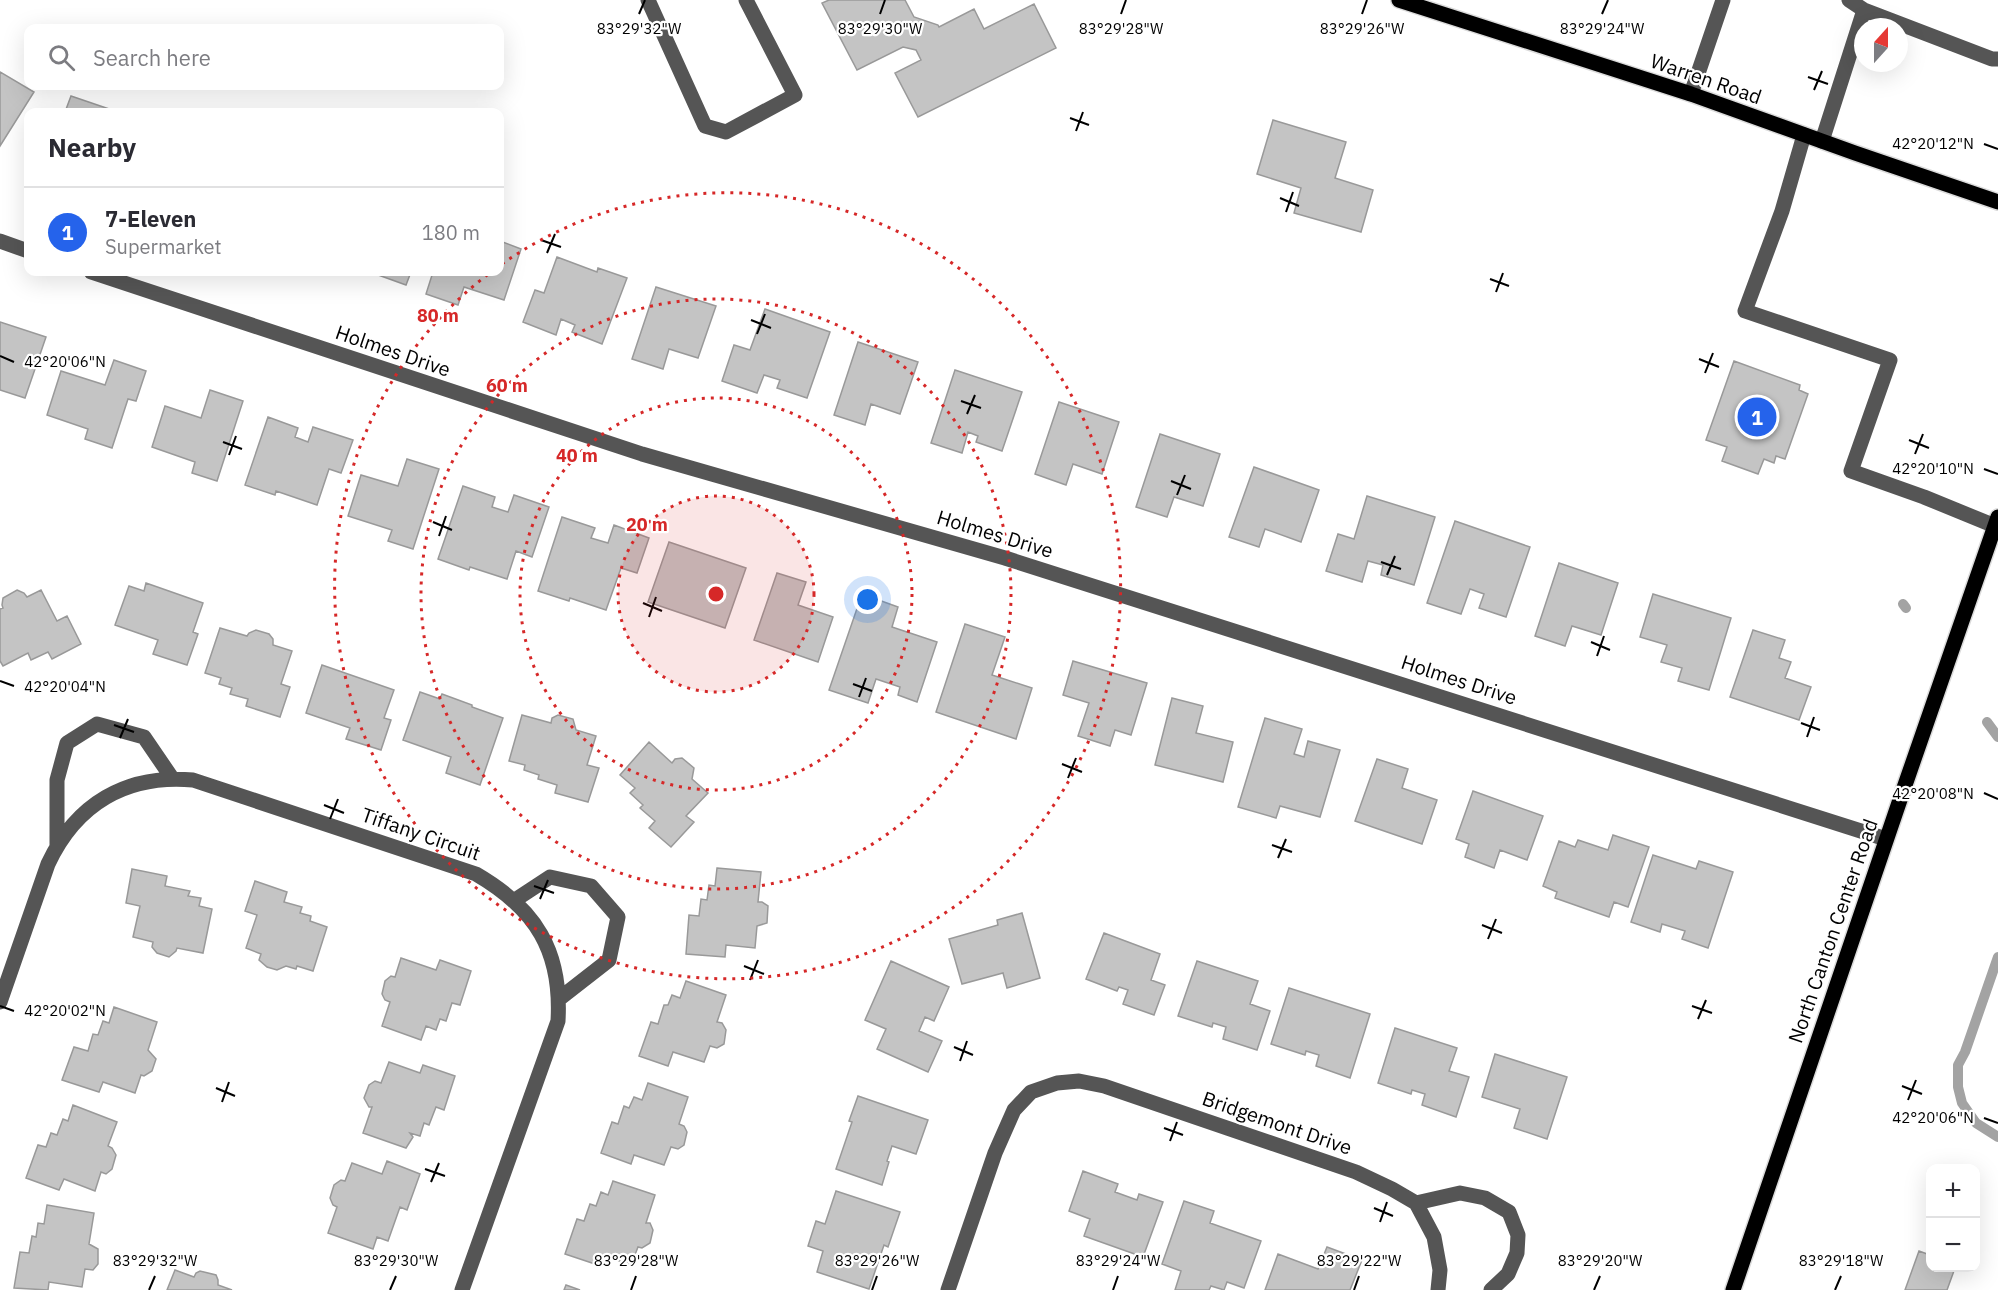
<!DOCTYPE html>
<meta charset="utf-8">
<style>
body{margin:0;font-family:"IBM Plex Sans",sans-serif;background:#f7f7f7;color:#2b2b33}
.controls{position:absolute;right:18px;bottom:18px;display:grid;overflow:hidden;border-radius:12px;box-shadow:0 6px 24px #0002}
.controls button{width:54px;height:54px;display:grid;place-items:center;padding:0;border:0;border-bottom:2px solid #e1e1e2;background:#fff;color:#2b2b33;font:30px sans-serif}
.compass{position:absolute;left:1854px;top:18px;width:54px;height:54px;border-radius:50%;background:#fff;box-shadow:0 6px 24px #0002;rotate:21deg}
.you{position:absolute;left:868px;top:600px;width:21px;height:21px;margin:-15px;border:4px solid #fff;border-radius:50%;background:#1a73e8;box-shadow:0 0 0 9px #1a73e833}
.badge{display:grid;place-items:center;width:39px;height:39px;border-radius:50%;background:#2563eb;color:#fff;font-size:20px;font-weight:700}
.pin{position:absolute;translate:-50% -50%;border:3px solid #fff;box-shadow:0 2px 6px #0006}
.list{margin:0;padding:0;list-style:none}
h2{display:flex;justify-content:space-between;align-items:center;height:78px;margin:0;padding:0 24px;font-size:26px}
h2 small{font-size:20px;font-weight:400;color:#7c7c81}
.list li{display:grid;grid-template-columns:39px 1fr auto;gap:18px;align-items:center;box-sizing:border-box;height:90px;padding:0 24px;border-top:2px solid #e1e1e2}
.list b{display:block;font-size:22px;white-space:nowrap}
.list p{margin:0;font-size:20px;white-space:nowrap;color:#7c7c81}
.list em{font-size:20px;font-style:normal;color:#7c7c81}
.icon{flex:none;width:33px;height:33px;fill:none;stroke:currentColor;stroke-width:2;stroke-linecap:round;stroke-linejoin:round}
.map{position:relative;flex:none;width:1998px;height:1290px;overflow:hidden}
.search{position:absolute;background:#fff;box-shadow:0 6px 24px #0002;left:24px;top:24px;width:480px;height:66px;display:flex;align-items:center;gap:15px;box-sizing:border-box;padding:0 21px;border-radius:12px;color:#7c7c81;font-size:22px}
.panel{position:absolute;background:#fff;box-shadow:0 6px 24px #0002;left:24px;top:108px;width:480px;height:168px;border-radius:12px}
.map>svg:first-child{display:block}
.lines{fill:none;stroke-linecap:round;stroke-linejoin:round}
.stream{stroke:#a3a3a3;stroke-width:10}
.building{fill:#c4c4c4;stroke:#999;stroke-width:1.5}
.major-casing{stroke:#dbdbdb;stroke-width:18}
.minor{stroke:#555;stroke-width:15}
.major{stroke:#000;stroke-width:15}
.ticks{fill:none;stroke:#000;stroke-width:2}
.ring{fill:none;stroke:#d62828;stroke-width:3;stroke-dasharray:3 6}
.labels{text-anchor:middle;stroke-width:4.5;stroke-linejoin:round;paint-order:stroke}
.street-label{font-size:20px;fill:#000;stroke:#fff}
.ticks-label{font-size:15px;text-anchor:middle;fill:#000;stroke:#fff;stroke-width:4.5;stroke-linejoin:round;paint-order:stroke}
.centre{fill:#d62828;stroke:#fff;stroke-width:3}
.ring-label{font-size:18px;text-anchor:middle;font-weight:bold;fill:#d62828;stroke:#fff;stroke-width:4.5;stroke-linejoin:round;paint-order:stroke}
</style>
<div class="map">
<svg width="1998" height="1290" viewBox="0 0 1998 1290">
<rect width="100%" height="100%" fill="#fff"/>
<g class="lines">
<path class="stream" d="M1903,604l3,4
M1987,722l11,15
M1998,957l-33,95 -7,13v22l4,16 14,20 22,14"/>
</g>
<path class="building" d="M829,0h76l9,17 24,8 1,2 35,-18 10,20 50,-25 22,44 -138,69 -23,-44 26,-13 -5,-10 -13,-3 -46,23 -35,-67z
M0,72l34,20 -34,54z
M71,96l47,16h-53z
M1273,120l73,22 -11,36 38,12 -12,42 -67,-19 7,-25 -44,-14z
M500,241l21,8 -17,51 -40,-13 -6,18 -32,-11 7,-22h67z
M557,257l40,15 1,-4 29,10 -25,66 -30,-12 3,-7 -14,-6 -5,16 -33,-13 12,-32 9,3z
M370,272h41l-5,13z
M656,287l60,19 -18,52 -29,-9 -6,20 -31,-10z
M765,309l65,23 -23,66 -30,-10 3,-8 -16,-5 -7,18 -35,-12 12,-36 16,5z
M0,322l46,15 -21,61 -25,-8z
M858,342l60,20 -18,52 -29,-10 -6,21 -31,-10z
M114,360l32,11 -10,30 -8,-2 -16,49 -27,-9 3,-10 -41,-14 14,-44 44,14z
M1734,361l66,24 -1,5 9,4 -23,65 -9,-3 -2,7 -10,-4 -6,15 -36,-13 5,-14 -21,-7z
M955,370l67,22 -20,59 -26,-9 2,-6 -10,-4 -6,21 -31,-10z
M210,390l33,11 -26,80 -25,-8 3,-11 -43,-15 13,-41 36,12z
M1059,402l60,20 -17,52 -29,-10 -7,21 -31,-11z
M268,417l30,11 -3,9 13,5 5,-15 40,13 -12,33 -12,-4 -12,36 -41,-14 -1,4 -30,-10z
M1160,434l60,20 -17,52 -29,-9 -7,20 -31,-10z
M407,459l32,10 -26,80 -25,-8 4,-11 -44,-14 13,-41 37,11z
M1254,467l65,23 -18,52 -36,-13 -6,18 -30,-10z
M463,486l32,11 -3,10 16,5 6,-17 35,12 -17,50 -16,-6 -9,28 -37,-12 -1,3 -31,-11z
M1367,496l68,21 -21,68 -33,-10 2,-10 -15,-4 -6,21 -36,-11 12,-37 16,5z
M562,517l33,11 -4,10 17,5 6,-18 35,13 -12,35 -16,-5 -15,42 -36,-12 -1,3 -31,-10z
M1455,521l75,26 -24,70 -27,-9 5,-14 -14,-5 -9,25 -34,-11z
M669,542l77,26 -21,60 -77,-26z
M1559,563l59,20 -17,52 -29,-9 -7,20 -30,-10z
M777,573l29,9 -8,23 35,12 -15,45 -64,-22z
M146,583l57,20 -10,29 5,2 -11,31 -34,-11 5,-14 -43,-15 14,-39 15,5z
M17,590l7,3 3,4 14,-7 16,31 10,-5 14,28 -29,15 -4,-7 -17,8 -3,-7 -25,13 -3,-5v-52l3,-1 -1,-3 1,-7z
M862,594l36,13 -6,20 45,15 -20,60 -19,-7 2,-8 -24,-8 -8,24 -39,-13z
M1653,594l78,24 -22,72 -31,-9 4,-13 -21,-6 6,-17 -27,-8z
M965,624l40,13 -13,38 40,13 -16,51 -80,-27z
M220,628l27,8 2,-3 7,-3 13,4 4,5v6l19,6 -11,33 9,3 -10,30 -34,-11 2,-7 -18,-5 2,-6 -13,-4 2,-6 -16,-5z
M1753,630l32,10 -6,18 12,4 -6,16 26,9 -12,33 -69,-23z
M1073,661l74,22 -16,52 -16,-5 -5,16 -32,-10 11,-33 -26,-8z
M322,665l72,25 -10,28 7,2 -10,30 -35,-11 4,-11 -44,-15z
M420,692l20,7 2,-5 30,11v2l31,11 -23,67 -34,-12 5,-16 -48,-17z
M1172,698l31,8 -7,27 37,9 -10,40 -68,-17z
M522,715l29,8 1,-5 6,-3 15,4 3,11 20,6 -9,29 12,3 -11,34 -33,-9 2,-8 -19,-6 1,-4 -15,-5 1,-5 -16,-4z
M1265,718l37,11 -8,25 10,3 4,-16 32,9 -20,67 -40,-11 -4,12 -38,-11z
M649,742l23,21 3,-4 7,-1 12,10 -2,11 16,14 -22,23 8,6 -23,25 -22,-19 6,-7 -15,-13 3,-3 -13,-12 5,-5 -15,-13z
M1377,759l31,10 -6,19 35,12 -15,44 -67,-23z
M1473,791l70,25 -16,44 -27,-10 -6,18 -29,-11 4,-13 -13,-5z
M1613,835l36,12 -21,60 -14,-5 -5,15 -54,-19 2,-6 -14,-6 16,-45 16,6 3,-7 30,10z
M1653,855l43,14 3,-8 34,11 -25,76 -26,-9 3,-8 -23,-7 -2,8 -29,-10z
M717,868l44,4 -3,30h4l6,4 -1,17 -10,3 -2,22 -29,-3 -1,12 -39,-3 3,-39 10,1 2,-17 6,1 2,-15 6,1z
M132,869l35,7 -2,10 25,5 -2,5 13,2 -2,8 13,3 -9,44 -26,-5 -1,3 -7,6 -12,-4 -5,-6 1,-5 -20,-5 7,-31 -14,-3z
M255,881l32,11 -3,10 18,5 -2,6 11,3 -1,5 17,6 -14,44 -16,-5 -1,3 -10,-3 -9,4 -10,-3 -8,-7 2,-6 -15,-6 11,-33 -12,-4z
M1022,913l18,65 -33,10 -4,-15 -41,11 -13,-45 49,-14 -1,-5z
M1104,933l56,21 -9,26 14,5 -11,30 -31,-11 5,-14 -9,-3 -2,4 -31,-12z
M401,958l35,12 4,-10 31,11 -11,34 -8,-2 -6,18 -6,-2 -4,11 -10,-4 -5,14 -39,-14 8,-24 -5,-2 -3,-6 3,-13 6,-5 4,1z
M891,961l58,26 -15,34 -9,-4 -6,14 23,10 -14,31 -51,-23 9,-20 -21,-9z
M1197,961l61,20 -8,23 20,7 -13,39 -34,-11 3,-12 -13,-4 -1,4 -34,-11z
M686,981l40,14 -9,27 5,1 4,7 -2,14 -7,4 -7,-2 -6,16 -31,-10 -5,14 -29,-10 12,-34 7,2 6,-19h4l4,-10 8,3z
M1289,988l81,26 -20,64 -34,-12 3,-11 -13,-4 -1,4 -34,-11z
M114,1007l43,15 -9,28 8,9 -4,12 -8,5 -3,-1 -6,18 -32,-11 -4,10 -37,-12 12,-33 14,4 5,-17 5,1 5,-14 6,2z
M1395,1028l62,20 -8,23 20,6 -13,40 -34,-12 3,-11 -13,-4 -1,4 -33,-11z
M1495,1054l72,23 -20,62 -33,-11 6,-19 -38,-12z
M389,1062l31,11 3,-8 32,11 -11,34 -8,-3 -7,18 -5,-2 -4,13 -10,-3 3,4 -7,11 -43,-15 9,-26h-3l-5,-9 5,-13 6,-4 6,2z
M648,1083l40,14 -9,27 5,2 3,6 -3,13 -6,4 -7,-2 -7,18 -30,-10 -3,9 -30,-11 11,-31 6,2 6,-18 5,2 5,-11 8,3z
M858,1096l70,24 -12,34 -24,-8 -5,15 2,1 -7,23 -46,-16 16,-47 -3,-1z
M73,1105l44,17 -9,24 4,2 4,7 -4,14 -6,5 -5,-2 -6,19 -31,-12 -5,11 -33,-12 12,-33 8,2 5,-14 6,2 6,-16 5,2z
M387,1161l33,13 -13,36 -7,-3 -12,34 -11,-4 -4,12 -45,-16 9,-26 -4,-2 -3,-7 4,-13 7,-5 4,1 7,-18 30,11z
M1083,1171l35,13 -3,8 22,8 2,-6 24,8 -20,55 -59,-21 6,-17 -21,-8z
M613,1181l42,14 -9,28h4l3,7 -3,13 -8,5 -4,-1 -7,18 -29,-10 -4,10 -33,-11 12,-35 7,2 6,-17 6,2 5,-14 7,3z
M836,1191l64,21 -12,35 -4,-2 -15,44 -52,-17 6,-21 -15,-5 8,-25 9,3z
M1184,1201l30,10 -4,12 51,18 -17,47 -17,-6 -3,8 -13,-4 -2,4h-34l6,-19 -19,-7z
M47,1205l47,8 -5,31 9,5v15l-5,6 -8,-1 -3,18 -33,-5 -1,8 -34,-2 6,-36 9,1 3,-17 4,1 2,-14 6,1z
M1327,1247l35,13 -12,30h-85l13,-36 40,15z
M1919,1251l11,4v13h25l-8,22h-42z
M175,1270l19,7 2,-4 4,-2 16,4 2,5v5l14,5h-65z
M566,1285l14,5h-16z"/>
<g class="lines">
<g class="major-casing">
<path id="major" d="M1399,0l292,94 164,59 143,49
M1733,1290l171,-502 94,-271"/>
</g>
<path class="minor" d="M648,0l57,126 21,6 69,-37 -49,-95
M1849,0l15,10
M1691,94l32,-94
M1804,135l-22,76 -37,100 145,49 -39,111 73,26 71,29
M1822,141l42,-131 128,49h6
M0,241l28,10
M91,272l551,182 363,104 881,281
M57,845v-65l10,-37 30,-19 47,13 28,41
M515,900l35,-23 41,9 27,31 -9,43 -50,39
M0,1002l48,-138c28,-60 78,-90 145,-84l283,94c60,35 86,77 82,147l-96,269
M1416,1203l44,-10 25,5 24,14 9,23 -1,18 -9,21 -17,16
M948,1290l47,-137 19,-43 17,-18 26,-9 22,-2 25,5 252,86 36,17 24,14 18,34 6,33 -2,20"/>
<use href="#major" class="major"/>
</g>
<path class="ticks" d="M639,14l6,-14M880,14l5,-14M1121,14l5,-14M1362,14l5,-14M1602,14l6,-14M1808,77l20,7M1814,90l8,-19M1070,118l19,7M1076,131l7,-19M1984,144l14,5M1280,198l19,8M1286,212l7,-20M541,240l20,7M547,253l8,-19M1490,279l19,7M1496,292l7,-19M751,320l20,8M757,334l8,-20M0,356l14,6M1699,359l20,8M1705,373l8,-20M961,401l20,7M967,414l8,-19M1909,440l20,8M223,442l19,7M1915,454l8,-20M229,455l7,-19M1984,469l14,5M1171,481l20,8M1177,495l8,-20M433,522l19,8M439,536l7,-20M1381,562l20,7M1387,575l8,-19M643,603l19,8M649,617l7,-20M1591,642l19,8M1597,656l7,-20M0,681l14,5M853,684l19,7M859,697l7,-19M1801,723l19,7M114,725l20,7M1807,737l7,-20M120,738l8,-19M1062,764l20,8M1068,778l8,-20M1984,793l14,6M324,805l20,8M330,819l8,-20M1272,845l20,7M1278,858l8,-19M534,886l20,7M540,899l8,-19M1482,925l20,8M1488,939l8,-20M744,966l20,8M750,980l8,-20M0,1006l14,5M1692,1006l20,7M1698,1019l8,-19M954,1047l19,8M960,1061l7,-20M1902,1086l20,8M216,1088l19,8M1908,1100l8,-20M222,1102l7,-20M1984,1118l14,5M1164,1128l19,7M1170,1141l7,-19M425,1169l20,7M431,1182l8,-19M1374,1208l19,8M1380,1222l7,-20M149,1290l6,-14M390,1290l6,-14M631,1290l5,-14M872,1290l5,-14M1113,1290l5,-14M1354,1290l5,-14M1594,1290l6,-14M1835,1290l6,-14"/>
<circle cx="716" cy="594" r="98" fill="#d62828" fill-opacity=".12"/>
<g class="ring">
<circle cx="716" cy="594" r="98"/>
<circle cx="716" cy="594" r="196"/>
<circle cx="716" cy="594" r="295"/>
<path d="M502 264A393 393 0 1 1 491 272"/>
</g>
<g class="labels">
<g class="street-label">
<text transform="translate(1706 79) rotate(19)" y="7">Warren Road</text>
<text transform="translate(393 351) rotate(19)" y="7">Holmes Drive</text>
<text transform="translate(995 534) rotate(17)" y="7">Holmes Drive</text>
<text transform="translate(1459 680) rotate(18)" y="7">Holmes Drive</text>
<text transform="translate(421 834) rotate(19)" y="7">Tiffany Circuit</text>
<text transform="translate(1833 931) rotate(-71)" y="7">North Canton Center Road</text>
<text transform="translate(1277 1123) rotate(19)" y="7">Bridgemont Drive</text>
</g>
</g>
<g class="ticks-label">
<text x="639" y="34">83°29'32"W</text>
<text x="880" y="34">83°29'30"W</text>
<text x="1121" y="34">83°29'28"W</text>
<text x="1362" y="34">83°29'26"W</text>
<text x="1602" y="34">83°29'24"W</text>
<text x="1933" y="149">42°20'12"N</text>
<text x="65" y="367">42°20'06"N</text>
<text x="1933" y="474">42°20'10"N</text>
<text x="65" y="692">42°20'04"N</text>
<text x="1933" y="799">42°20'08"N</text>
<text x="65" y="1016">42°20'02"N</text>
<text x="1933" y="1123">42°20'06"N</text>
<text x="155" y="1266">83°29'32"W</text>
<text x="396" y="1266">83°29'30"W</text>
<text x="636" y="1266">83°29'28"W</text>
<text x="877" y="1266">83°29'26"W</text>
<text x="1118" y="1266">83°29'24"W</text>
<text x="1359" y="1266">83°29'22"W</text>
<text x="1600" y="1266">83°29'20"W</text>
<text x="1841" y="1266">83°29'18"W</text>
</g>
<circle cx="716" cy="594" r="9" class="centre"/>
<g class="ring-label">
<text x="438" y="322">80 m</text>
<text x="507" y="392">60 m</text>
<text x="577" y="462">40 m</text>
<text x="647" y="531">20 m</text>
</g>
</svg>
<div class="controls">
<button>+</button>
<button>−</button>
</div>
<svg class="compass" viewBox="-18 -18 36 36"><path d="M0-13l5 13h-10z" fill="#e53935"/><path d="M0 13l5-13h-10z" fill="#7c7c81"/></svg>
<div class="you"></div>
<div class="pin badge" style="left:1757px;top:417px">1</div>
<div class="search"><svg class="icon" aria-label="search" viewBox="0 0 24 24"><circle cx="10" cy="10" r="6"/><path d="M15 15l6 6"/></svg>Search here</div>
<section class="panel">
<h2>Nearby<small></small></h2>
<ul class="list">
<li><span class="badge">1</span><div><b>7-Eleven</b><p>Supermarket</p></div><em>180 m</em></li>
</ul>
</section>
</div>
